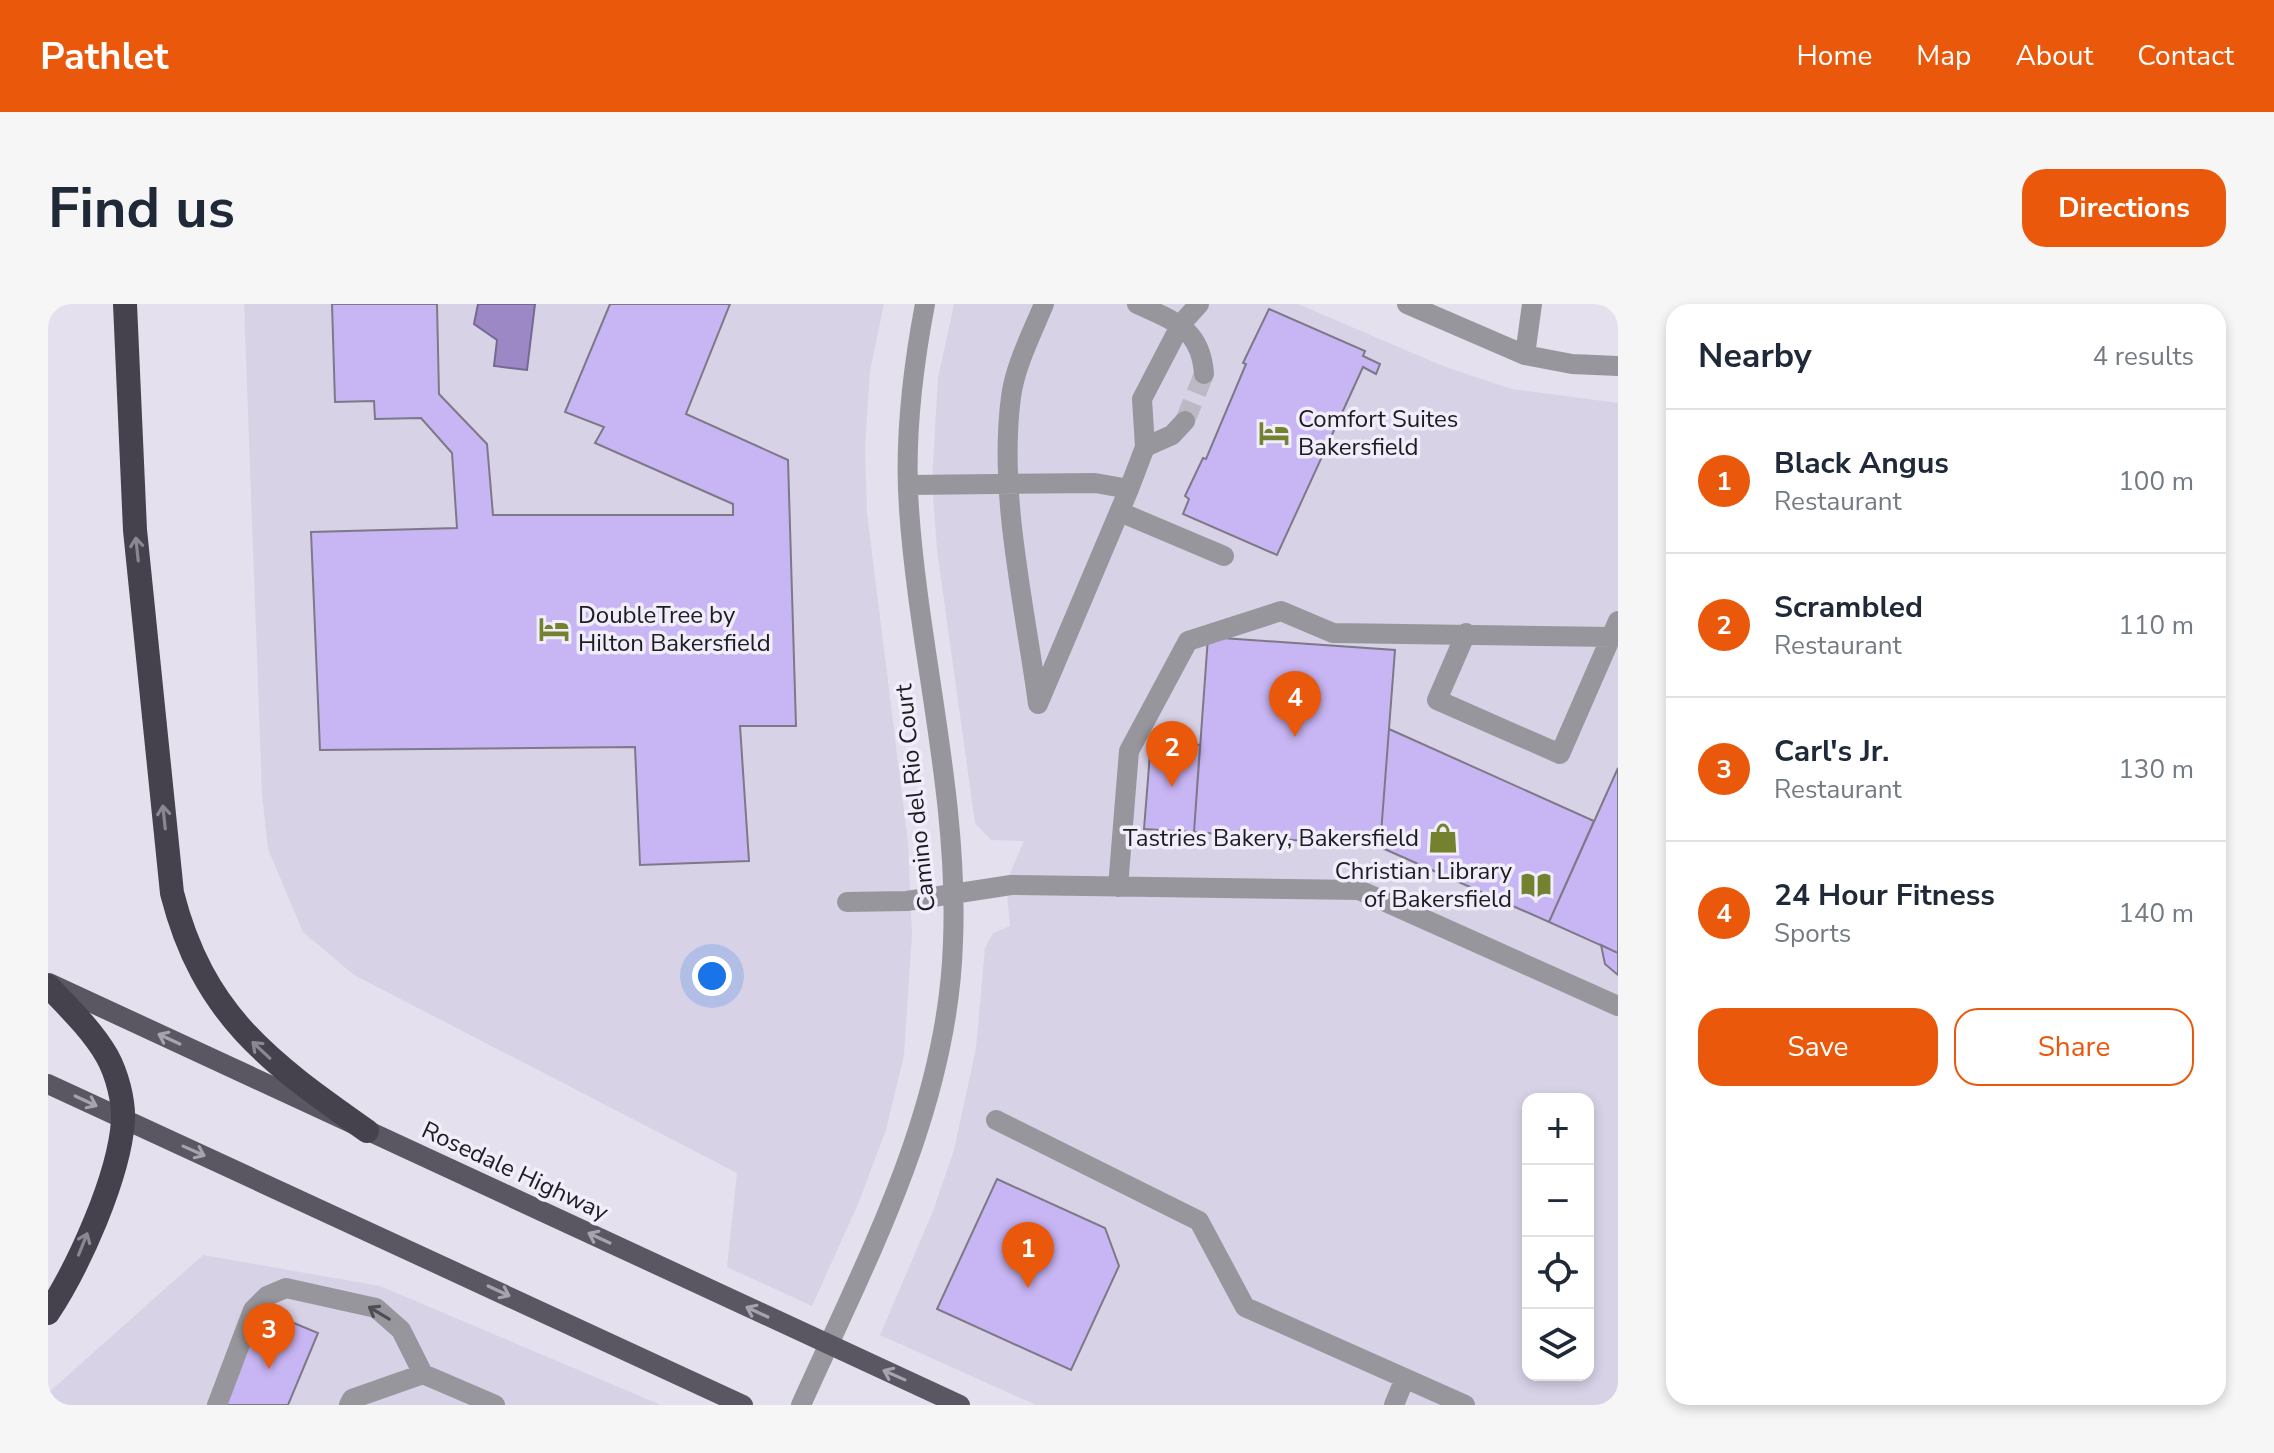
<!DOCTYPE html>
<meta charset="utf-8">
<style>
body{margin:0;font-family:"Nunito Sans",sans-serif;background:#f6f6f7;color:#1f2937}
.controls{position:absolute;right:24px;bottom:24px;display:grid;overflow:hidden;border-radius:16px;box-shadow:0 4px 12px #0003}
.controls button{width:72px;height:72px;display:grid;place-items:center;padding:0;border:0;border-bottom:2px solid #e0e1e3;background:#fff;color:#1f2937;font:40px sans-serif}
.you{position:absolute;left:664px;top:672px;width:28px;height:28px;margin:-20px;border:6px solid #fff;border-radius:50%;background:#1a73e8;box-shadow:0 0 0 12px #1a73e833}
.badge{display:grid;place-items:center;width:52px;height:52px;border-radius:50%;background:#ea580c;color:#fff;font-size:26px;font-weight:700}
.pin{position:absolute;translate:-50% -66px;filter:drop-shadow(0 2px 4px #0008)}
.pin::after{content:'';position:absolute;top:42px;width:28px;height:24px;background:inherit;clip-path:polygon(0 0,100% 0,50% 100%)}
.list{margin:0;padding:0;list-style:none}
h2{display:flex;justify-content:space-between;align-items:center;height:104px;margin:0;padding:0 32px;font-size:34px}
h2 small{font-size:26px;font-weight:400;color:#747a83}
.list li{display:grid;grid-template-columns:52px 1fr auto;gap:24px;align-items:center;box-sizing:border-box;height:144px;padding:0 32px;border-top:2px solid #e0e1e3}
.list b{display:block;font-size:30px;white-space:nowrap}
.list p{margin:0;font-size:26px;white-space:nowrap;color:#747a83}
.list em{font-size:26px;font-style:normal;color:#747a83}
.actions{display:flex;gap:16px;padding:24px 32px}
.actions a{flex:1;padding:18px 0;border:2px solid #ea580c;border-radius:24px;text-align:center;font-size:28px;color:#ea580c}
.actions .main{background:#ea580c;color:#fff}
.icon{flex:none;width:44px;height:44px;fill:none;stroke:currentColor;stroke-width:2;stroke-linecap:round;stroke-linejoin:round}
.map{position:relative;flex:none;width:1570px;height:1101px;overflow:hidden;border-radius:24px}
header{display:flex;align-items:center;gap:48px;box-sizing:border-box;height:112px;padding:0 40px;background:#ea580c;color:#fff}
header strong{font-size:38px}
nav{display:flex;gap:44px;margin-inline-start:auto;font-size:28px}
.intro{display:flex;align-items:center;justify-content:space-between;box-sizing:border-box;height:192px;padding:0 48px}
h1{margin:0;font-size:56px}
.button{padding:20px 36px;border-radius:24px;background:#ea580c;color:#fff;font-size:28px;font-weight:700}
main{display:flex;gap:48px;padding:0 48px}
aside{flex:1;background:#fff;border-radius:24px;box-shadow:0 4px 12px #0003}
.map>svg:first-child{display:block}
.built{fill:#d8d2e7;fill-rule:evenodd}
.water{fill:#9b88c4;stroke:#756893;stroke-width:2}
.building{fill:#c8b5f4;stroke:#7d7986;stroke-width:2}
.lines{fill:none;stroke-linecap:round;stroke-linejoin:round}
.minor-tunnel{stroke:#bcb9c5;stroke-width:20;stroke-dasharray:20 10;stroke-linecap:butt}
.minor{stroke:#97969c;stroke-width:20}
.major{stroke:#5a5762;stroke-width:20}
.highway{stroke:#45414d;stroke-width:24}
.oneway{stroke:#8a8693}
.oneway2{stroke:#a6a2ae}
.oneway3{stroke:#4e4d52}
.labels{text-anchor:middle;stroke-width:7;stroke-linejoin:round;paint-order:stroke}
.poi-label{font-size:24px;fill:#1d1c21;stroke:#f1edfb;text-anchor:start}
.street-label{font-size:24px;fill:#1d1c21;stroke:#f1edfb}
</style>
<header>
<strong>Pathlet</strong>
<nav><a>Home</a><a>Map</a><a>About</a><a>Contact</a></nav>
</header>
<div class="intro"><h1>Find us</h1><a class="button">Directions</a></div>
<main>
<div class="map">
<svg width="1570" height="1101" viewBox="0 0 1570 1101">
<rect width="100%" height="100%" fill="#e4e0ee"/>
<path class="built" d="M196,0h640l-14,67 -5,77 2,65 41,329 4,92 -8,121 -18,75 -28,74 -46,102 -85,-39 10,-94 -383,-198 -51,-43 -35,-83 -6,-55z
M906,0h344l145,62 69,23 106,14v1002h-582l-156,-70 53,-124 21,-61 22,-102 9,-100 8,-15 17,-7 -4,-43 18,-42 -33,-1 -16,-17 -38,-273 -5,-69 6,-103zM1480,795h60v276h-60z
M155,951l177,31 281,119h-613v-12z"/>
<path class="water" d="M430,0h57l-8,66 -33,-4 3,-26 -23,-16z"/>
<path class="building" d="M284,0h105l2,90 48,50 6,71h240v-11l-138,-61 9,-16 -39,-15 45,-108h120l-44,110 102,46 8,266h-56l9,135 -109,4 -5,-118 -315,3 -9,-218 146,-4 -5,-75 -31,-35 -46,1 -1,-18 -39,1z
M1221,5l96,42 -2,5 17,8 -4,10 -13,-7 -86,188 -94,-41 6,-15 -4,-3 18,-38 3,1 40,-95 -3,-1z
M1160,333l187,13 -15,197 -186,-15z
M1341,425l205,92 -45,101 -169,-75z
M1103,437l49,4 -6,87 -50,-3z
M1570,464v185l-69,-31z
M1553,641l17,8v22l-13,-11z
M949,875l108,49 14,38 -48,104 -134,-61z
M212,1005l58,24 -30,72h-68z"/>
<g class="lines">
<path class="minor-tunnel" d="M1137,117l19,-47"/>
<path class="minor" d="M996,0c-12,29 -29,62 -33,93 -13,98 14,209 27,307l91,-215
M1089,0c37,17 64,25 67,70
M1359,0l118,51 47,9 46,2
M1477,51l7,-51
M1097,143l27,-12 13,-14
M860,181l187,-2 34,6 16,-42 -3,-48 39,-75 18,-20
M1072,208l104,44
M1418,329l-29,67 123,54 51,-117
M1070,583l11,-136 59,-110 93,-30 52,22 278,4 7,-16
M799,598l60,-1 104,-16 348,5 259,116
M948,816l203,101 46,86 220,98
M169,1101l36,-95 14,-14 19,-8 90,20 25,22 22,44
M301,1101l3,-6 71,-25 72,31
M753,1101c67,-149 147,-296 152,-463 6,-145 -34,-289 -44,-433 -5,-69 3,-137 16,-205
M1346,1101l11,-27"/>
<path class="major" d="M1,679l911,422
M0,780l695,321"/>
<path class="highway" d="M77,0l10,226 37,363c31,122 97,169 195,238
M0,682c21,22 44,44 59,70 10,18 17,45 16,65 -4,56 -44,145 -75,192"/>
</g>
<defs><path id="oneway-shaft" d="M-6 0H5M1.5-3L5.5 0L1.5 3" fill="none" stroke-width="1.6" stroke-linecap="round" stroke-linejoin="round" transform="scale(2)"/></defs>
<g class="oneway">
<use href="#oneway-shaft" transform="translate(89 245) rotate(-96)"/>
<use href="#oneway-shaft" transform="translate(116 513) rotate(-96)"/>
<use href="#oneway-shaft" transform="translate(213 746) rotate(-137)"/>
<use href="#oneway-shaft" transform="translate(35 940) rotate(-68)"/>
</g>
<g class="oneway2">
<use href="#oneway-shaft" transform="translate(121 735) rotate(-155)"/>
<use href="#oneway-shaft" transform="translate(38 797) rotate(25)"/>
<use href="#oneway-shaft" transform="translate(146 847) rotate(24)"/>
<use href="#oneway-shaft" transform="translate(551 934) rotate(-155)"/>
<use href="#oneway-shaft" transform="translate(451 987) rotate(25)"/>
<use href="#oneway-shaft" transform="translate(709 1008) rotate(-155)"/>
<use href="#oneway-shaft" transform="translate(846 1071) rotate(-156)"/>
</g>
<use class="oneway3" href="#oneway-shaft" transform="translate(331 1009) rotate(-149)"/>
<defs>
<g id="hotel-bare" transform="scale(2.4)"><path d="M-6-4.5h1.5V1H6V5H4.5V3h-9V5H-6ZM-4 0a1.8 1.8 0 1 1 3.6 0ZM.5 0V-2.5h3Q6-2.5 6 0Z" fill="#748230" stroke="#f1edfb" stroke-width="2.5" paint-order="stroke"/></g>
<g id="shop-bare" transform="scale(2.4)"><path d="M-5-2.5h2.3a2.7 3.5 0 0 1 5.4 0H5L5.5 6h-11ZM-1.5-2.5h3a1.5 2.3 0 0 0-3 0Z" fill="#748230" stroke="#f1edfb" stroke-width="2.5" paint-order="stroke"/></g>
<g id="library-bare" transform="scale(2.4)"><path d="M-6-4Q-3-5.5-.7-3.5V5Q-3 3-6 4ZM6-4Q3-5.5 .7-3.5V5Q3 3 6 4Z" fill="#748230" stroke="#f1edfb" stroke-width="2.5" paint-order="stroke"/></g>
</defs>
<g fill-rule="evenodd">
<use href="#hotel-bare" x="1226" y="129"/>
<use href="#hotel-bare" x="506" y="325"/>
<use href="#shop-bare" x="1395" y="534"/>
<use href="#library-bare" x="1488" y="581"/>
</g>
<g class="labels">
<g class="poi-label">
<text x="1250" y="123">Comfort Suites<tspan x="1250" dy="28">Bakersfield</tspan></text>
<text x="530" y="319">DoubleTree by<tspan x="530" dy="28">Hilton Bakersfield</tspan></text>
<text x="1371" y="542" text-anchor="end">Tastries Bakery, Bakersfield</text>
<text x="1464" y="575" text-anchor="end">Christian Library<tspan x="1464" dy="28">of Bakersfield</tspan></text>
</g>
<g class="street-label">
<text transform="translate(867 494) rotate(-96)" y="8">Camino del Rio Court</text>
<text transform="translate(467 867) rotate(25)" y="8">Rosedale Highway</text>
</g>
</g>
</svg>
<div class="controls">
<button>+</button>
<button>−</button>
<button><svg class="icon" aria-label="locate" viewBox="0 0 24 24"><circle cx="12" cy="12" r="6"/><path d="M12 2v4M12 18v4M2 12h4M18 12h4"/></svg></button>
<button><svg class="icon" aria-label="layers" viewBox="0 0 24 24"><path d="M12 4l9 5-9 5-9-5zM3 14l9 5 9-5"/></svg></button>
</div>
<div class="you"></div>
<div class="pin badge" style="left:980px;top:984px">1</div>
<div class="pin badge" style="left:1124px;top:483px">2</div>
<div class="pin badge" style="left:221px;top:1065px">3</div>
<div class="pin badge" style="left:1247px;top:433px">4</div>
</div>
<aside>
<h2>Nearby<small>4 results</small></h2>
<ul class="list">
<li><span class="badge">1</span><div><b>Black Angus</b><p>Restaurant</p></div><em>100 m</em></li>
<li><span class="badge">2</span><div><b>Scrambled</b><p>Restaurant</p></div><em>110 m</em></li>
<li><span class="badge">3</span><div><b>Carl's Jr.</b><p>Restaurant</p></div><em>130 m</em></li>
<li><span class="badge">4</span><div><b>24 Hour Fitness</b><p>Sports</p></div><em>140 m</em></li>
</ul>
<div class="actions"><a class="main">Save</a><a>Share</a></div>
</aside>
</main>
